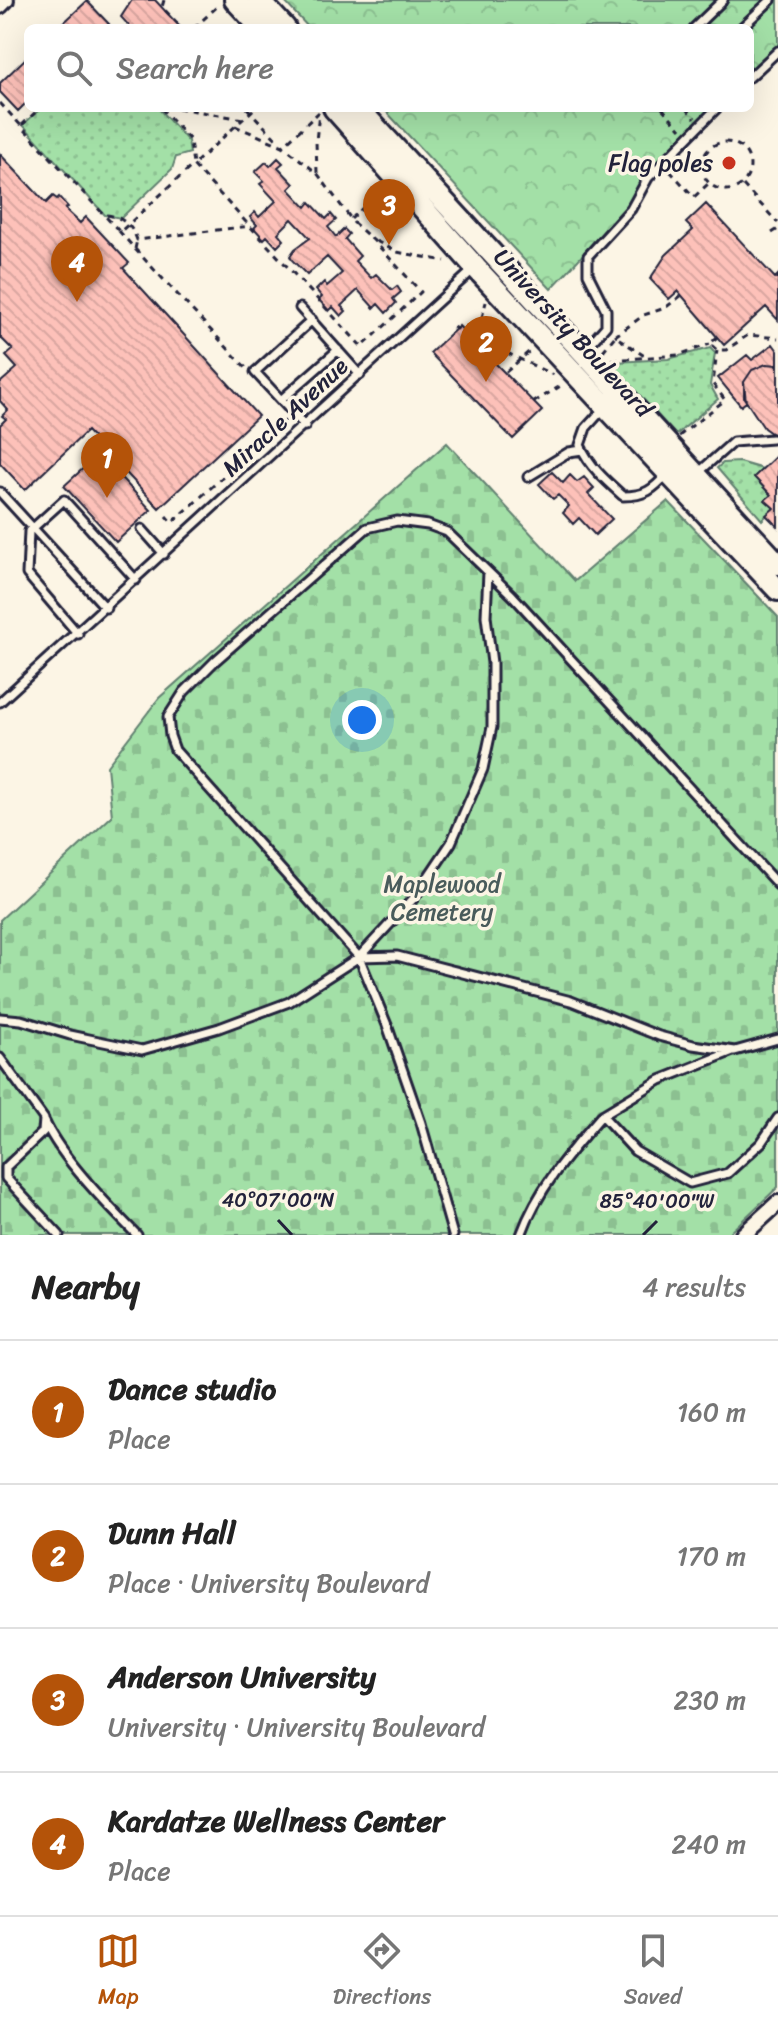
<!DOCTYPE html>
<meta charset="utf-8">
<style>
body{margin:0;font-family:Sriracha,sans-serif;background:#f2f2f2;color:#222}
.you{position:absolute;left:362px;top:720px;width:28px;height:28px;margin:-20px;border:6px solid #fff;border-radius:50%;background:#1a73e8;box-shadow:0 0 0 12px #1a73e833}
.badge{display:grid;place-items:center;width:52px;height:52px;border-radius:50%;background:#b45309;color:#fff;font-size:26px;font-weight:700}
.pin{position:absolute;translate:-50% -66px;filter:drop-shadow(0 2px 4px #0008)}
.pin::after{content:'';position:absolute;top:42px;width:28px;height:24px;background:inherit;clip-path:polygon(0 0,100% 0,50% 100%)}
.list{margin:0;padding:0;list-style:none}
h2{display:flex;justify-content:space-between;align-items:center;height:104px;margin:0;padding:0 32px;font-size:34px}
h2 small{font-size:26px;font-weight:400;color:#767676}
.list li{display:grid;grid-template-columns:52px 1fr auto;gap:24px;align-items:center;box-sizing:border-box;height:144px;padding:0 32px;border-top:2px solid #e0e0e0}
.list b{display:block;font-size:30px;white-space:nowrap}
.list p{margin:0;font-size:26px;white-space:nowrap;color:#767676}
.list em{font-size:26px;font-style:normal;color:#767676}
.icon{flex:none;width:44px;height:44px;fill:none;stroke:currentColor;stroke-width:2;stroke-linecap:round;stroke-linejoin:round}
.map{position:relative;flex:none;width:778px;height:1235px;overflow:hidden}
.search{position:absolute;background:#fff;box-shadow:0 8px 32px #0002;left:24px;right:24px;top:24px;height:88px;display:flex;align-items:center;gap:20px;box-sizing:border-box;padding:0 28px;border-radius:12px;color:#767676;font-size:30px}
.sheet{height:680px;background:#fff}
nav{display:flex;justify-content:space-around;align-items:center;box-sizing:border-box;height:112px;border-top:2px solid #e0e0e0;background:#fff;font-size:22px;color:#767676}
nav a{display:grid;justify-items:center;gap:4px}
nav .on{color:#b45309}
.map>svg:first-child{display:block}
.grass{fill:url(#grass-dots);stroke:#628171;stroke-width:2}
.cemetery{fill:url(#cemetery-stones);stroke:#628171;stroke-width:2}
.park{fill:url(#park-crowns);stroke:#628171;stroke-width:2}
.building{fill:url(#building-back-hatch);stroke:#22223b;stroke-width:2}
.lines{fill:none;stroke-linecap:round;stroke-linejoin:round}
.lane-casing{stroke:#22223b;stroke-width:13}
.street-casing{stroke:#22223b;stroke-width:20}
.secondary-casing{stroke:#22223b;stroke-width:26}
.path{stroke:#22223b;stroke-width:3;stroke-dasharray:6 6;stroke-linecap:butt}
.lane{stroke:#fcf5e5;stroke-width:7}
.street{stroke:#fcf5e5;stroke-width:14}
.secondary{stroke:#fcf5e5;stroke-width:20}
.ticks{fill:none;stroke:#22223b;stroke-width:3}
.poi-dot{fill:#c8321e;stroke:#fcf5e5;stroke-width:3}
.labels{text-anchor:middle;stroke-width:7;stroke-linejoin:round;paint-order:stroke}
.poi-label{font-size:24px;fill:#22223b;stroke:#fcf5e5;text-anchor:end}
.street-label{font-size:24px;fill:#22223b;stroke:#fcf5e5}
.park-label{font-size:24px;fill:#495b5b;stroke:#fcf5e5}
.ticks-label{font-size:20px;text-anchor:middle;fill:#22223b;stroke:#fcf5e5;stroke-width:7;stroke-linejoin:round;paint-order:stroke}
</style>
<div class="map">
<svg width="778" height="1235" viewBox="0 0 778 1235">
<defs>
<pattern id="grass-dots" width="8" height="8" patternUnits="userSpaceOnUse" patternTransform="scale(2)"><rect width="8" height="8" fill="#a3e0a7"/><path d="M2 2h.1M6 6h.1" fill="none" stroke="#8cc091" stroke-width="1.8" stroke-linecap="round"/></pattern>
<pattern id="cemetery-stones" width="16" height="16" patternUnits="userSpaceOnUse" patternTransform="scale(2)"><rect width="16" height="16" fill="#a3e0a7"/><path d="M2 7V4a2 2 0 0 1 4 0v3zM10 15v-3a2 2 0 0 1 4 0v3z" fill="#8cc091"/></pattern>
<pattern id="park-crowns" width="20" height="18" patternUnits="userSpaceOnUse" patternTransform="scale(2)"><rect width="20" height="18" fill="#a3e0a7"/><path d="M2 6a3 3 0 1 1 6 0M12 15a3 3 0 1 1 6 0" fill="none" stroke="#8cc091"/></pattern>
<pattern id="building-back-hatch" width="6" height="6" patternUnits="userSpaceOnUse" patternTransform="scale(2)"><rect width="6" height="6" fill="#fdc1b9"/><path d="M-1 5l2 2M0 0l6 6M5-1l2 2" fill="none" stroke="#d9a6a0"/></pattern>
</defs>
<rect width="100%" height="100%" fill="#fcf5e5"/>
<filter id="ink" filterUnits="userSpaceOnUse"><feTurbulence type="fractalNoise" baseFrequency=".0125" numOctaves="2"/><feDisplacementMap in="SourceGraphic" scale="16" xChannelSelector="R" yChannelSelector="G"/><feConvolveMatrix kernelMatrix="1 2 1 2 8 2 1 2 1" color-interpolation-filters="sRGB"/></filter>
<g filter="url(#ink)">
<path class="grass" d="M41,108h117l30,33 2,12 -14,4 -4,12 -51,49 -16,-3 -82,-90z
M710,348l5,5 -5,32 8,14 -42,36 -63,-69 3,-4 52,-3z
M739,462l24,7 -9,8 17,18 -5,5 8,8 -12,12 -45,-52 6,-5z"/>
<path class="cemetery" d="M447,443l128,138 93,-80 110,116v570l-51,48h-727v-315l112,-104 -5,-50 52,-68z"/>
<path class="park" d="M283,0h495v52l-28,26v-50h-441z
M383,108h335c-60,56 -110,122 -167,181z"/>
<path class="building" d="M132,0h23l26,28h-50l-10,-11z
M87,1l22,23 -5,4h-46z
M28,56v45l-10,10 -18,-19v-9z
M0,154l46,49 7,-7 4,3 2,-2 9,10 -3,2 15,14 6,-6 43,46 -6,5 135,148 -99,92 -72,-77 -62,59 -25,-27v-38l6,-6 -4,-3 6,-6 -8,-9v-18l17,-15 -11,-12 7,-6 -13,-13z
M278,158l5,5 -5,4 16,17 -5,5 17,18 4,-5 16,17 5,-5 5,6 -8,7 8,10 8,-8 5,5 -4,5 15,17 -5,5 16,17 5,-4 16,16 5,-4 4,6 -8,7 3,4 -10,10 -8,-9 -4,4 -16,-18 -17,16 5,5 -5,5 -8,-9 -4,4 -10,-11 3,-3 -6,-7 8,-8 3,4 15,-13 -15,-16 -20,18 -15,-15 -2,-4 5,-7 15,-11 -18,-19 -14,14 6,7 -7,7 -10,-11 -3,3 -10,-11 3,-3 -7,-8 5,-5 4,5 17,-16 -16,-17 4,-3 -9,-9 11,-10 4,4z
M706,204l69,74 3,-3v45l-12,-13 -42,38 -46,-54 -9,8 -19,-20 16,-24 27,-25 -7,-7z
M459,326l83,85 -29,28 -83,-86z
M773,344l5,7v14l-12,-1 -14,6 -8,12 2,20 -5,4 -23,-28 29,-23 5,5z
M766,364l12,1v73l-14,-10 -20,-30v-16l8,-12z
M99,454l52,56 -35,32 -52,-56z
M778,454v73l-12,-12 8,-7 -9,-8 6,-5 -17,-18z
M552,472l11,11 7,-8 7,7 7,-5 10,11 -6,6 24,25 -17,16 -16,-17 -6,6 -10,-11 6,-7 -11,-11 -5,4 -14,-15z"/>
<g class="lines">
<g class="lane-casing">
<path id="lane" d="M694,28l29,-28
M741,28l30,-28
M750,77l28,-26
M300,308l60,67
M584,351l22,-25v-16l-18,-36v-18l43,-47 17,-31 69,-70
M281,400l57,-50
M605,407l-19,21 -6,17c10,22 25,35 43,51 22,0 30,-6 45,-23
M305,426l-50,-54 57,-52
M698,473l35,-31 39,-3
M528,477l41,-25 13,-2
M0,492l106,116
M142,529l22,25
M78,634l-51,-60 2,-43 4,-3 31,-28 72,80
M0,702l474,-433
M359,957l38,-1 174,45 88,35 34,9 42,6 43,-12
M0,1018l21,2 49,15 72,15 77,-22 70,-26 70,-45 55,-59 37,-55 32,-74 9,-42v-64l-6,-47 2,-44
M0,1058l44,61 -1,13 -37,35v11l53,57
M602,1115l58,-35 73,-29
M45,1122c16,36 64,85 92,113
M453,1235l-32,-112 -34,-98 -28,-68 -184,-207 -5,-14 -2,-19 16,-25 31,-31 152,-133 30,-7 31,4 19,7 65,63 266,290
M521,1235c17,-47 49,-83 81,-120l33,36 55,32 38,-10 33,-30 17,-25"/>
</g>
<g class="street-casing">
<path id="street" d="M0,6l6,-6
M743,1235l35,-32"/>
</g>
<g class="secondary-casing">
<path id="secondary" d="M235,0l26,28
M259,0l26,28
M334,108l142,160 302,322
M358,108l420,456"/>
</g>
<path class="path" d="M164,0l-2,7 20,21
M194,28l26,-24
M441,28l6,-6
M0,103l120,129 73,-67 169,182 59,-55 -48,-52 -19,-17 -37,-50 -34,-27
M161,108l29,32 3,25 62,-57
M178,108l65,11
M247,108l33,35
M662,108l19,21
M686,108l9,10
M22,125l18,-17
M235,126l48,20 36,-34
M702 166a24 24 0 1 1 48 0a24 24 0 1 1-48 0Z
M670,171l24,26 15,-14
M317,173l-1,-32 3,-28
M743,185l35,38
M107,215c15,2 25,10 30,25l113,-14
M351,219l32,-30
M119,231l16,18 2,-9
M772,233l6,-4
M376,241l21,11 48,9
M135,249l112,120
M453,327l100,48
M615,336l29,-21 21,-7 17,-13
M717,337l-7,7 7,6h9l22,-15 30,3
M0,338v-1
M476,341l10,-39
M603,351l12,-15 31,21
M612,360l66,-5 32,-11
M506,372l26,-23
M534,402l30,-18
M679,436l46,-36 -12,-16 4,-34
M166,516l6,7 115,-104"/>
<use href="#lane" class="lane"/>
<use href="#street" class="street"/>
<use href="#secondary" class="secondary"/>
</g>
</g>
<path class="ticks" d="M278,1220l14,15M643,1235l14,-14"/>
<circle class="poi-dot" cx="729" cy="163" r="8"/>
<g class="labels">
<g class="poi-label">
<text x="713" y="171">Flag poles</text>
</g>
<g class="street-label">
<text transform="translate(573 333) rotate(47)" y="8">University Boulevard</text>
<text transform="translate(285 417) rotate(-43)" y="8">Miracle Avenue</text>
</g>
<g class="park-label">
<text x="442" y="892">Maplewood<tspan x="442" dy="28">Cemetery</tspan></text>
</g>
</g>
<g class="ticks-label">
<text x="278" y="1207">40°07'00"N</text>
<text x="657" y="1208">85°40'00"W</text>
</g>
</svg>
<div class="you"></div>
<div class="pin badge" style="left:107px;top:498px">1</div>
<div class="pin badge" style="left:486px;top:382px">2</div>
<div class="pin badge" style="left:389px;top:245px">3</div>
<div class="pin badge" style="left:77px;top:302px">4</div>
<div class="search"><svg class="icon" aria-label="search" viewBox="0 0 24 24"><circle cx="10" cy="10" r="6"/><path d="M15 15l6 6"/></svg>Search here</div>
</div>
<section class="sheet">
<h2>Nearby<small>4 results</small></h2>
<ul class="list">
<li><span class="badge">1</span><div><b>Dance studio</b><p>Place</p></div><em>160 m</em></li>
<li><span class="badge">2</span><div><b>Dunn Hall</b><p>Place · University Boulevard</p></div><em>170 m</em></li>
<li><span class="badge">3</span><div><b>Anderson University</b><p>University · University Boulevard</p></div><em>230 m</em></li>
<li><span class="badge">4</span><div><b>Kardatze Wellness Center</b><p>Place</p></div><em>240 m</em></li>
</ul>
</section>
<nav>
<a class="on"><svg class="icon" aria-label="map" viewBox="0 0 24 24"><path d="M3 6l6-2 6 2 6-2v14l-6 2-6-2-6 2zM9 4v14M15 6v14"/></svg>Map</a>
<a><svg class="icon" aria-label="directions" viewBox="0 0 24 24"><path d="M12 3l9 9-9 9-9-9zM9 14v-3h6M13 9l2 2-2 2"/></svg>Directions</a>
<a><svg class="icon" aria-label="saved" viewBox="0 0 24 24"><path d="M7 4h10v16l-5-4-5 4z"/></svg>Saved</a>
</nav>
